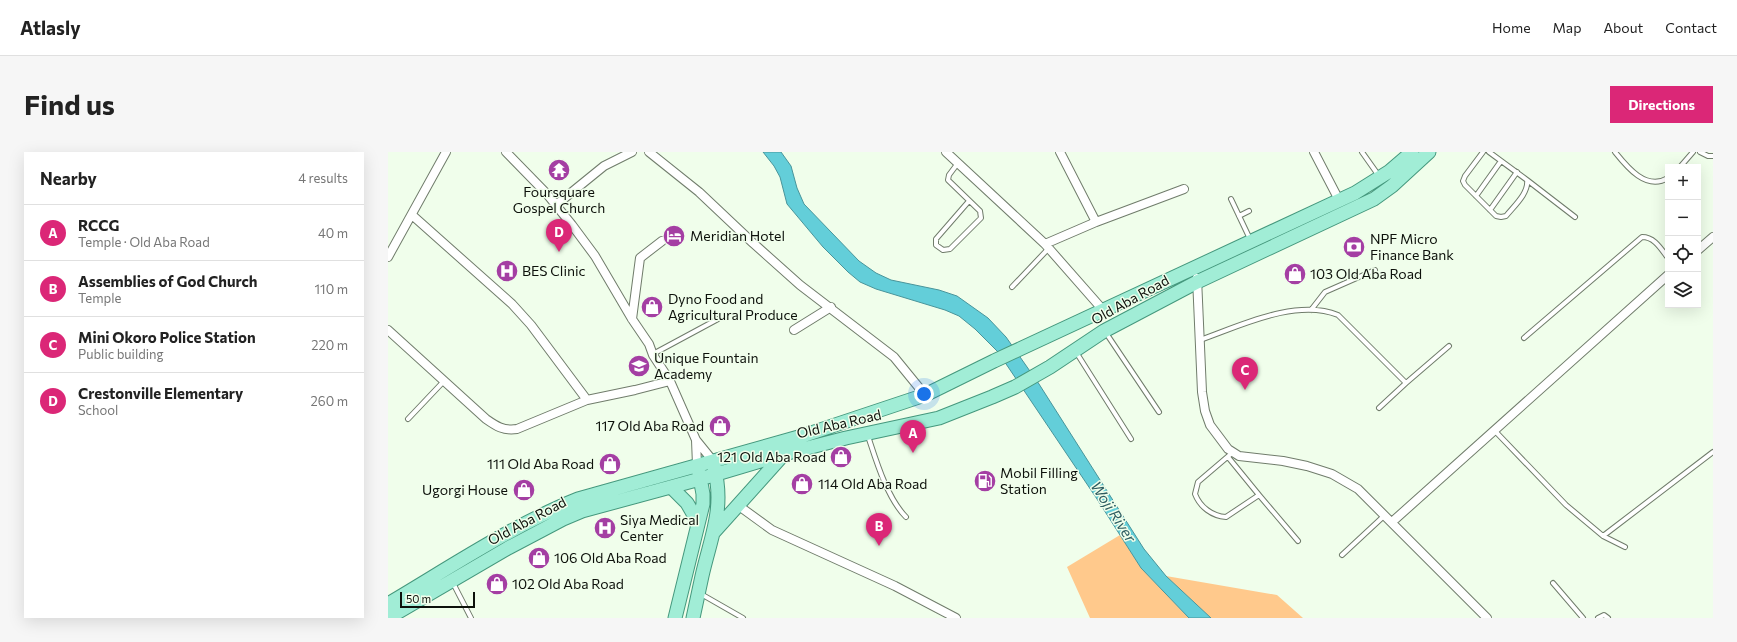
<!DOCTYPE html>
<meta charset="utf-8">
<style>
body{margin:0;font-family:Commissioner,sans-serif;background:#f6f6f6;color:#222}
.controls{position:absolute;right:12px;top:12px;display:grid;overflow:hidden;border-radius:0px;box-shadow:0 4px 16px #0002}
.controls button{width:36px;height:36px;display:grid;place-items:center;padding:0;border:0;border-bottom:1px solid #e0e0e0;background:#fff;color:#222;font:20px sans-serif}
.scale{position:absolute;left:12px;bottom:10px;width:75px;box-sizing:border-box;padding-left:4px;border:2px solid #0d110b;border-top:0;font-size:11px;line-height:14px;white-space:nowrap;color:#0d110b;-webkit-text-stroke:3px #f0feeb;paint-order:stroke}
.you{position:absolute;left:536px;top:242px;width:14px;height:14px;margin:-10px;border:3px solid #fff;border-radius:50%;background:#1a73e8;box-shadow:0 0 0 6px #1a73e833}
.badge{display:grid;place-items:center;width:26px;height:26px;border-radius:50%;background:#db2777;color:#fff;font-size:13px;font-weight:700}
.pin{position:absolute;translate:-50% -33px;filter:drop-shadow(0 1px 2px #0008)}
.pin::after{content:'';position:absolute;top:21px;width:14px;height:12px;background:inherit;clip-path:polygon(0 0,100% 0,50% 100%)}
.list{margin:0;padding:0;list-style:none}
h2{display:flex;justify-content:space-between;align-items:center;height:52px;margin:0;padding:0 16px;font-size:17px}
h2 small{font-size:13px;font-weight:400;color:#767676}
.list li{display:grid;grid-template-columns:26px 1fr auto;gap:12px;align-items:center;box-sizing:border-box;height:56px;padding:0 16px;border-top:1px solid #e0e0e0}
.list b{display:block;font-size:15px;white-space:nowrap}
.list p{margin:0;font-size:13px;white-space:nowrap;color:#767676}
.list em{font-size:13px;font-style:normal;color:#767676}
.icon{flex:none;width:22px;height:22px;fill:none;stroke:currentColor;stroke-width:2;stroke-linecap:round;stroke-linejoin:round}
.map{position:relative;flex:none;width:1325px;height:466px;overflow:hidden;border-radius:0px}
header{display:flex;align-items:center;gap:24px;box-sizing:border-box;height:56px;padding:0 20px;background:#fff;border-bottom:1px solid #e0e0e0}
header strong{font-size:19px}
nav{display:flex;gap:22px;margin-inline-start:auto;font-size:14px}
.intro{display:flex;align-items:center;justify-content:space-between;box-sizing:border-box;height:96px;padding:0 24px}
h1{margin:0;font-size:28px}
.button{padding:10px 18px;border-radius:0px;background:#db2777;color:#fff;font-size:14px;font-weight:700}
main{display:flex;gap:24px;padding:0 24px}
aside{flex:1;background:#fff;border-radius:0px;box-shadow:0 4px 16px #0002}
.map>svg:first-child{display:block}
.green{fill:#ffc98c}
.water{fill:#63ced9;stroke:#49959b}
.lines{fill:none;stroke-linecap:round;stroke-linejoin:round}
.service-casing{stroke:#707c6b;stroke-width:6}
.minor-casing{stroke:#707c6b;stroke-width:10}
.primary-casing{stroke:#45987d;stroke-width:15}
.service{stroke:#fff;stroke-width:4}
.minor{stroke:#fff;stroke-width:8}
.primary{stroke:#a1edd6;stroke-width:13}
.labels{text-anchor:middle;stroke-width:3;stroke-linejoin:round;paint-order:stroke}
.poi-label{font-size:14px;fill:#0d110b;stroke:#f0feeb;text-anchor:start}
.street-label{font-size:14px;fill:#0d110b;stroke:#f0feeb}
.water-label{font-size:15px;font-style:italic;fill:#2d5c60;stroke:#f0feeb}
</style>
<header>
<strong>Atlasly</strong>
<nav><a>Home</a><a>Map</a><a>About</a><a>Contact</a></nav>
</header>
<div class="intro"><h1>Find us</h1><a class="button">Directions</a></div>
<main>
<aside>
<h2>Nearby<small>4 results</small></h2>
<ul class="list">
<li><span class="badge">A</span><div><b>RCCG</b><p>Temple · Old Aba Road</p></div><em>40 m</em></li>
<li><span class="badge">B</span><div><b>Assemblies of God Church</b><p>Temple</p></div><em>110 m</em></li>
<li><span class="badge">C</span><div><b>Mini Okoro Police Station</b><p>Public building</p></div><em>220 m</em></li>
<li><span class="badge">D</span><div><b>Crestonville Elementary</b><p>School</p></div><em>260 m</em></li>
</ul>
</aside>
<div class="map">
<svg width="1325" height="466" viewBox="0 0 1325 466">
<rect width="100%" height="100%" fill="#f0feeb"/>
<path class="green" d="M732,383l21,33 48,50h-99l-23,-51z
M778,424l111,19 26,23h-92z"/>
<path class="water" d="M375,0h18l10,14 6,22 7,16 55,57 17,12 15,7 48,10 18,6 31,22 18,19 33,47 105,165 22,27 45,42h-22l-48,-50 -44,-69 -99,-147 -23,-23 -16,-13 -14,-6 -69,-21 -16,-7 -12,-10 -25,-25 -36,-43 -7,-27 -6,-11z"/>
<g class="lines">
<g class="service-casing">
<path id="service" d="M974,0l17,24
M1095,0l-18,24 -2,5 2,4 31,31 5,1 5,-1c8,-10 23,-23 21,-36l-38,-28
M1227,0c12,15 31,39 53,26
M1312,0l8,4h5
M570,11l-9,12 -1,5 32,31 1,7 -31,31 -7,1 -7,-5v-6l33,-38
M1292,15l13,-15
M1139,28l48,37
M1088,44l25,-35
M843,47l19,40
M1102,58l27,-38
M851,64l10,-5
M624,135l37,-39
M923,158l14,-18 50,-22
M718,181l53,79
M1136,186l118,-101c13,0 19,12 26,21
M812,188c40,-14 96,-42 138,-25l68,68 43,-37
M688,200l55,87
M265,202l65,-35
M991,256l27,-25
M20,267l36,-38
M1107,279l71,74 37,31 22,11
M480,284c8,24 19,62 38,81
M844,301l-34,29 -3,12c5,13 17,22 31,23l33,-22 39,46
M840,305l31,38
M1215,384l110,-84
M954,403l43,-40
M65,431l18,35
M1165,431l30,35
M313,442l42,24
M1210,466l6,-3 4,3"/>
</g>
<g class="minor-casing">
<path id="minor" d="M118,0l41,42 25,31 23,31 37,63 17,25 4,11 17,26 26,59 17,21
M261,0l50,40 54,51 47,42 94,72 31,38
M558,0l99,92 58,66
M672,0l36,70
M926,0l25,48
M168,53l48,-39 28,-14
M24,63l100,89 19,21 56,75
M657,92l51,-22 88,-33
M1310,98l15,-13
M0,105l58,-105
M809,126l5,114 3,19 5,14 18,24 11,7 44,5 24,5 25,8 26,15 129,129
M244,167l8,-61 22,-17
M0,178l98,89c10,7 17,12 31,10l70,-29 48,-10 35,-9
M406,178l37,-23
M308,288l1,25
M351,354l33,24 123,56 61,32
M1004,370l276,-247"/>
</g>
<g class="primary-casing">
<path id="primary" d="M283,335l16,16 11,19
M326,380l70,-78
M0,452c61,-36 125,-79 190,-105l224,-63 123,-41 69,-34 361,-168 35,-22 22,-19
M0,466l120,-70 55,-29 19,-8 118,-32 84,-25 62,-16 93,-20 53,-21 23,-10 35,-20 54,-36 93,-49 177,-83 18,-13 37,-34
M287,466l28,-114v-10l-4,-22
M305,466c3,-14 6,-28 9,-42 9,-40 23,-68 12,-109"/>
</g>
<use href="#service" class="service"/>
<use href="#minor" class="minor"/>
<use href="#primary" class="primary"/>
</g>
<defs>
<g id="temple-disc" transform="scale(1.15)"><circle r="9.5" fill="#a43ea3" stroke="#f0feeb"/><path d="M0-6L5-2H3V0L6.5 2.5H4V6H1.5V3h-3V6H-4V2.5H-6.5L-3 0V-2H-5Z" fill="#fff"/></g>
<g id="hotel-disc" transform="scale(1.15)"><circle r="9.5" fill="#a43ea3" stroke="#f0feeb"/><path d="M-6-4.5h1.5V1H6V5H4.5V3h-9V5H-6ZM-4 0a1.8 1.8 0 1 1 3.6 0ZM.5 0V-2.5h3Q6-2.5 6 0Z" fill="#fff"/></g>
<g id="bank-disc" transform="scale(1.15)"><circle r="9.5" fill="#a43ea3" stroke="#f0feeb"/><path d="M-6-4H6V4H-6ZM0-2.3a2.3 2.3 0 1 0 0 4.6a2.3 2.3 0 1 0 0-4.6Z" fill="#fff"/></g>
<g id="hospital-disc" transform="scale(1.15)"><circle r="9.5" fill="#a43ea3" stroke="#f0feeb"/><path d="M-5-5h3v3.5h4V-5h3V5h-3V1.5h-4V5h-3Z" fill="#fff"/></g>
<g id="shop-disc" transform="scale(1.15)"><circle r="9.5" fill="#a43ea3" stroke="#f0feeb"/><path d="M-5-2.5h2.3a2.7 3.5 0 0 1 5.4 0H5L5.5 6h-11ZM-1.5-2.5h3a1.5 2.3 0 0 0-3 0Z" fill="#fff"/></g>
<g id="school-disc" transform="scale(1.15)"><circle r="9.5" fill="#a43ea3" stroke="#f0feeb"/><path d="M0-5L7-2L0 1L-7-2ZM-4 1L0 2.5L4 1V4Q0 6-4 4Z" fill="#fff"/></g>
<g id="fuel-disc" transform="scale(1.15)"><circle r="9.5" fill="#a43ea3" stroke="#f0feeb"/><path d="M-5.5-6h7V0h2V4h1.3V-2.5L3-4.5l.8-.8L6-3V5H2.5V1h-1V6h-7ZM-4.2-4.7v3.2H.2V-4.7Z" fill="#fff"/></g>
</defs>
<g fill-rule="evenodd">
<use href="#temple-disc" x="171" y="18"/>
<use href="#hotel-disc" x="286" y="84"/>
<use href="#bank-disc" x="966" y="95"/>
<use href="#hospital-disc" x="119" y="119"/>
<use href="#shop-disc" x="907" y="122"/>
<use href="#shop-disc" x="264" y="155"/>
<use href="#school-disc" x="251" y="214"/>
<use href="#shop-disc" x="332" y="274"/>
<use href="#shop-disc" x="453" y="305"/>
<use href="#shop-disc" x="222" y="312"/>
<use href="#fuel-disc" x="597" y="329"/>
<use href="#shop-disc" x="414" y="332"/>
<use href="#shop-disc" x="136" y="338"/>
<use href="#hospital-disc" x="217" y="376"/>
<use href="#shop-disc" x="151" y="406"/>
<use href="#shop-disc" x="109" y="432"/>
</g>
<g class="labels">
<g class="poi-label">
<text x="171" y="45" text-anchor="middle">Foursquare<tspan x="171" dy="16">Gospel Church</tspan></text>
<text x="302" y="89">Meridian Hotel</text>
<text x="982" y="92">NPF Micro<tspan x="982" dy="16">Finance Bank</tspan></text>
<text x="134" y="124">BES Clinic</text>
<text x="922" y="127">103 Old Aba Road</text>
<text x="280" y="152">Dyno Food and<tspan x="280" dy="16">Agricultural Produce</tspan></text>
<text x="266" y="211">Unique Fountain<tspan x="266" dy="16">Academy</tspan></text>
<text x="316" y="279" text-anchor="end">117 Old Aba Road</text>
<text x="438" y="310" text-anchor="end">121 Old Aba Road</text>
<text x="206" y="317" text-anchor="end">111 Old Aba Road</text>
<text x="612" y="326">Mobil Filling<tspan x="612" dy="16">Station</tspan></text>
<text x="430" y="337">114 Old Aba Road</text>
<text x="120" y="343" text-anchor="end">Ugorgi House</text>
<text x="232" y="373">Siya Medical<tspan x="232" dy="16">Center</tspan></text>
<text x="166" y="411">106 Old Aba Road</text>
<text x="124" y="437">102 Old Aba Road</text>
</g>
<g class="street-label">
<text transform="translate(742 148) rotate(-29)" y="5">Old Aba Road</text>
<text transform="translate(451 272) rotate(-13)" y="5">Old Aba Road</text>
<text transform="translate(139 369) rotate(-28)" y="5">Old Aba Road</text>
</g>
<g class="water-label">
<text transform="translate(725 360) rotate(57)" y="5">Woji River</text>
</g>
</g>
</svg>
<div class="controls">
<button>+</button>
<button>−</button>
<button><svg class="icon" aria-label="locate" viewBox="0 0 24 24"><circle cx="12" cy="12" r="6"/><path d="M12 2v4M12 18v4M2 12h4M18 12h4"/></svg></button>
<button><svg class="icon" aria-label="layers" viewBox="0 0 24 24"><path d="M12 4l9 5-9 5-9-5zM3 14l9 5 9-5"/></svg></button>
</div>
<div class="scale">50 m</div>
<div class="you"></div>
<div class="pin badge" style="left:525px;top:301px">A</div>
<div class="pin badge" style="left:491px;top:394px">B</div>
<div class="pin badge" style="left:857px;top:238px">C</div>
<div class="pin badge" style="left:171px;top:100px">D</div>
</div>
</main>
